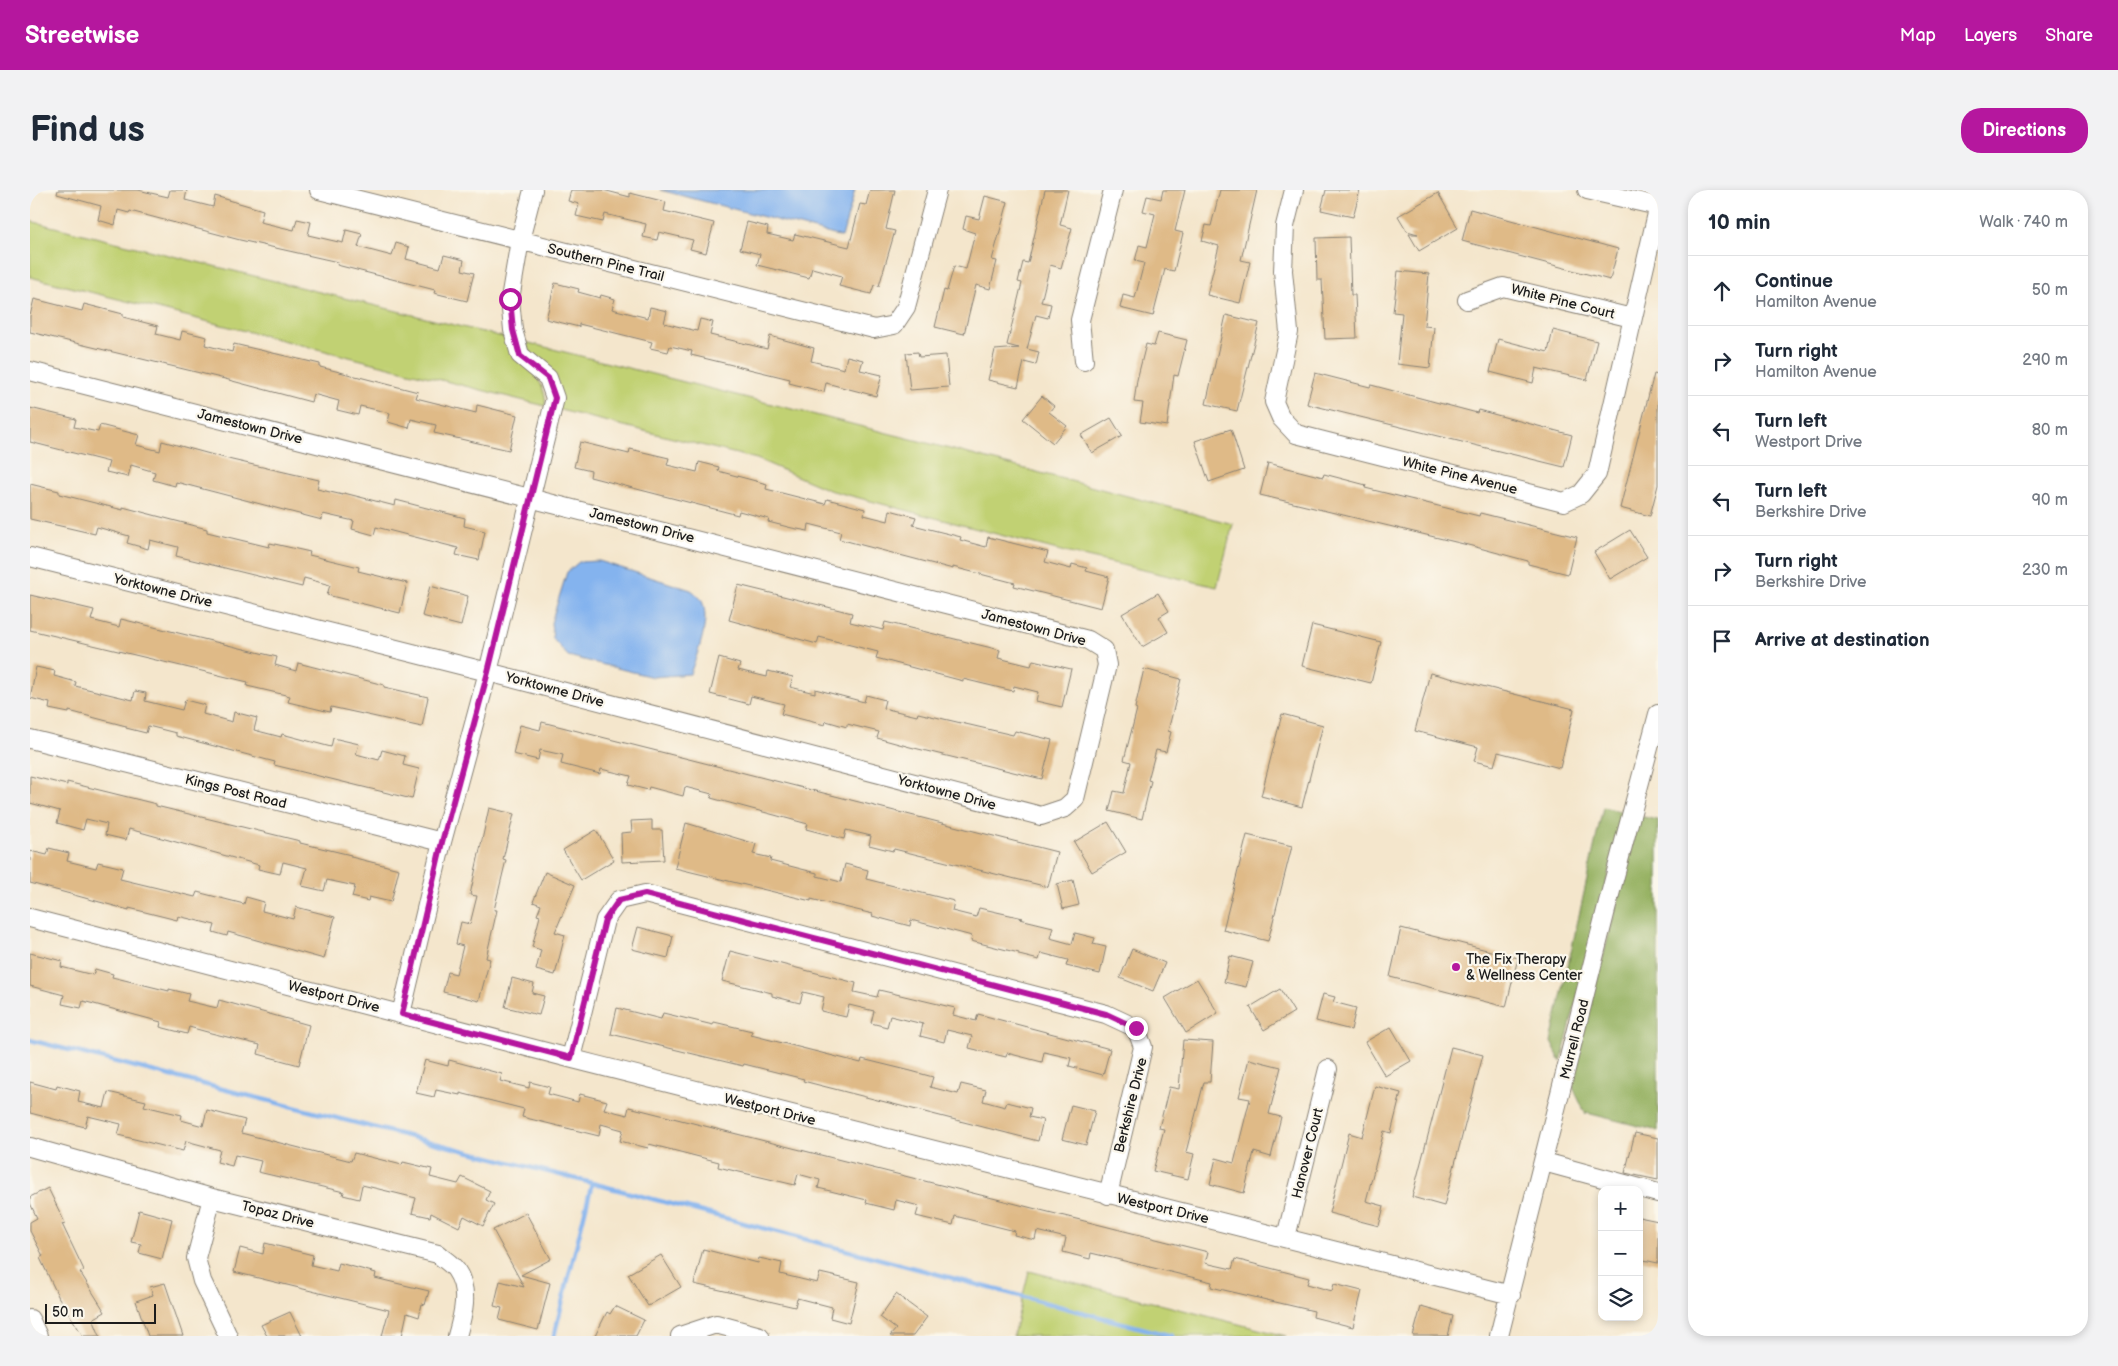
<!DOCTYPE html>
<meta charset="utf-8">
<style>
body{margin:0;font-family:"Balsamiq Sans",sans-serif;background:#f2f2f3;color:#1f2937}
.controls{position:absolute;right:15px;bottom:15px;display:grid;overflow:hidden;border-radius:10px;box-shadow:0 2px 8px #0003}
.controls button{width:45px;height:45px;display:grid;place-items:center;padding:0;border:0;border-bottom:1px solid #e0e1e3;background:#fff;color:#1f2937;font:25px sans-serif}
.scale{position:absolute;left:15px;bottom:12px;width:111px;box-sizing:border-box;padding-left:5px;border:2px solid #1c1c1c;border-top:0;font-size:14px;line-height:18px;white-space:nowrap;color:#1c1c1c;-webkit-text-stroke:4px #fbf7ec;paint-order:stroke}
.stop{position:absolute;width:15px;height:15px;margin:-11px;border:4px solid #b5179e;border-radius:50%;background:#fff}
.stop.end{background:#b5179e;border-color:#fff;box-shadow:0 1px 5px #0008}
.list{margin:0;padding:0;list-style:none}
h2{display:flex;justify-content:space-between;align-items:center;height:65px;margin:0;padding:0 20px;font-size:21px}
h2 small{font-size:16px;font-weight:400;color:#747a83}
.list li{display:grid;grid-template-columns:32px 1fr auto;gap:15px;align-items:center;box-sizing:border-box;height:70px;padding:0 20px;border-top:1px solid #e0e1e3}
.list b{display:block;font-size:19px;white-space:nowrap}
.list p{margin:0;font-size:16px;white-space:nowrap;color:#747a83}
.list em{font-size:16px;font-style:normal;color:#747a83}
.icon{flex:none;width:28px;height:28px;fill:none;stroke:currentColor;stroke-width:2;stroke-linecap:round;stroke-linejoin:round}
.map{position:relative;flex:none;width:1628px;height:1146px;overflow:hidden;border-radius:20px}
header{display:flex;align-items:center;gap:30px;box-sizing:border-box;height:70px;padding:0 25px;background:#b5179e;color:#fff}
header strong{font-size:24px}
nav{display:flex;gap:28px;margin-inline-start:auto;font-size:18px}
.intro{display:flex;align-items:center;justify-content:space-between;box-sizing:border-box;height:120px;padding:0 30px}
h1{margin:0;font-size:35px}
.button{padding:12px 22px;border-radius:20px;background:#b5179e;color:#fff;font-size:18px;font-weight:700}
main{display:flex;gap:30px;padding:0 30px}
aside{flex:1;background:#fff;border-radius:20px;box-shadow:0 2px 8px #0003}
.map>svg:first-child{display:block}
.green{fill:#c1d173;stroke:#6e7648}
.forest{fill:#98b365;stroke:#5a6840}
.water{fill:#84b3ee;stroke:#506885}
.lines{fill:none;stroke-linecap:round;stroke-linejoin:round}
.stream{stroke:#84b3ee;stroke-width:4.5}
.building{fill:#dfba87}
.minor-casing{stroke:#888174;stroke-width:20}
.minor{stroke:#fff;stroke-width:18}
.route{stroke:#b5179e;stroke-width:6}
.poi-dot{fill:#b5179e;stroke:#fbf7ec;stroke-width:2}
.labels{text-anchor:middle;stroke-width:4.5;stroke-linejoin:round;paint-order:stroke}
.street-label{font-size:14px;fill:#1c1c1c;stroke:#fbf7ec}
.poi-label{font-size:14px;fill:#1c1c1c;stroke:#fbf7ec;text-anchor:start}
</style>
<header>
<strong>Streetwise</strong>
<nav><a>Map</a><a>Layers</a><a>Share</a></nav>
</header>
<div class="intro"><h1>Find us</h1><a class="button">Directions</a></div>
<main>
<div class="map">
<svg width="1628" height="1146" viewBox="0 0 1628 1146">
<rect width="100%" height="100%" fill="#fbf7ec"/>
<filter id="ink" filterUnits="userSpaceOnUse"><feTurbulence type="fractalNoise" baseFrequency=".02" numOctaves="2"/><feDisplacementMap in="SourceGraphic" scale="10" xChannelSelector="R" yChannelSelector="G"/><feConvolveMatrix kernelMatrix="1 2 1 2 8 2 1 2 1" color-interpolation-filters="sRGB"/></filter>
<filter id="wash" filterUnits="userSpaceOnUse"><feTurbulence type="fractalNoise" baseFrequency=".0096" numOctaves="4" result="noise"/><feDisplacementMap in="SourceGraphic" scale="20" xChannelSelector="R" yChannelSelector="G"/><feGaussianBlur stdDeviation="1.12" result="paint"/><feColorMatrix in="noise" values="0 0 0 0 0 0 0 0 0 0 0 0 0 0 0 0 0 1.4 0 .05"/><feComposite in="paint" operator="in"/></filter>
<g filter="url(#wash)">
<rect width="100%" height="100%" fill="#f4e6cc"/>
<path class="green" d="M0,31l477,117c12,16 43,47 38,68l-515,-129z
M495,152l406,102 302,80 -16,63 -152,-35 -236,-62 -72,-31 -197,-49z
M999,1081l257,65h-273z"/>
<path class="forest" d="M1573,617l21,5 -63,250 -10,-20z
M1609,626l19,4v311l-71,-18 -1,2 -15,-32z"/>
<path class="water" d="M630,0h195l-13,47z
M569,371l92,29c4,3 9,7 11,11 9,21 -5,53 -12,73l-37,3 -85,-21 -15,-17 -2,-16 16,-51 12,-10z"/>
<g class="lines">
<path class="stream" d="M0,850l562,143 580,153
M524,1146l38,-153"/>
</g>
<g id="blocks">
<path class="building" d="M28,0h80l30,7 2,-7h17l-2,10 28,7 2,-11 48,14 -3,12 34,8 3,-11 14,3 -3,13 35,8 3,-13 16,4 -4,13 34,9 4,-13 13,4 -3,12 34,9 4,-13 20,5 -2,10 12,3 -7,28 -33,-8 1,-3 -98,-25 1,-3 -98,-22 -110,-29 -1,2 -11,-3 -3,15 -17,-5 3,-14 -44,-12z
M541,0h32l27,7v-4l36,9 -2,9 50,12 -8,30 -16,-4 3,-9 -34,-8 -2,8 -14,-3 3,-13 -41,-10 -2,8 -27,-6 3,-12 -11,-3z
M840,0h25l-9,39 9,2 -16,55 -5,-1 -3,9 -32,-8 3,-10 -30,-8 -3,10 -52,-13 3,-11 -20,-5 7,-27 21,5 -1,7 26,6 2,-6 54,13 11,-43 6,1z
M1015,0h23l-8,35 12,3 -11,40 -11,-3 -9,37 10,2 -3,14 -12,-3 -9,34 12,3 -3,13 -12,-3 -6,25 -30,-7 7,-30 24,-2 -12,-3 15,-62 -4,-1 5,-20 5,1z
M1133,0h22l-10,41 8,2 -9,38 -9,-2 -12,47 -33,-8 3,-13 12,3 9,-35 -9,-2 4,-16 8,2 8,-33 -12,-3 4,-15 14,3z
M1190,0h37l-16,70 9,2 -10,41 -33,-8 12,-49 -17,-5 4,-16 5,1z
M1296,0h34l-7,27 -32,-7z
M1408,3l20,35 -39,23 -10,-17h9l-11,-3 -9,-15z
M955,6l23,6 -16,58 5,1 -7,28 -14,-4 -12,49 -29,-7 9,-37 3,1 7,-25 12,3 9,-36 -12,-4 3,-13 13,3z
M1440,19l148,40 -8,31 -148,-39z
M1319,47l2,58h4l2,43 -32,1 -3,-59h-5l-1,-42z
M1368,81l31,3 -5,52 10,1 -4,41 -33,-4 5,-51 -9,-1z
M525,93l24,6 -1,3 22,6 1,-3 14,4 -3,10 36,9 2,-11 17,4 -3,12 33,8 3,-12 13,3 -3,13 57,14 3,-13 44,12 -3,13 33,8 3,-13 16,4 -3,10 22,5 -6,21 -50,-13 -2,9 -35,-9 1,-4 -99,-24 1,-4 -22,-5 -2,6 -18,-4 2,-6 -73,-18v3l-33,-8z
M4,109l48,12 2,-7 39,10v3l35,9 -2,8 24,6 2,-9 25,6 -2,8 27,7 2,-8 86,20v3l98,25 -2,6 60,15 1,-8 40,10 -8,35 -75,-17 2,-8 -25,-6 -2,9 -21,-6 2,-9 -30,-7 -2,9 -21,-5 2,-9 -26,-7 -2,8 -86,-23 -195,-47v-16z
M1196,125l33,8 -22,88 -31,-7z
M1523,140l44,11 -10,39 -51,-12 -3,15 -43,-11 8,-33 50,13z
M1128,143l29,7 -9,36 -4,-1 -7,51 -27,-4 3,-19 -9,-1 3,-22 9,-36 8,2z
M888,162l1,5 27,-2 3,32 -39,3 -4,-37z
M1285,183l55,14 1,-2 106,28 1,-3 94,25 -8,32 -257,-63z
M1624,184l4,1v110l-8,31 -30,-8z
M1012,206l12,10 -5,6 18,14 -14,17 -30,-24z
M0,218l46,11 -2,8 24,5 2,-7 39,10 -3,10 24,6 2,-10 70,19 87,20 -2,9 26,6 1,-2 51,13 1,-6 69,18 -1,8 21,5 -6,29 -23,-5 2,-7 -82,-21 -2,8 -22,-6 2,-8 -31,-7 -1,6 -146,-38 -1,4 -22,-6 2,-8 -24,-7 -3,12 -22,-5 3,-10 -79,-20z
M1081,228l11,18 -30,17 -11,-18z
M1201,239l13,41 -35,12 -14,-41z
M550,252l49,12 1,-5 39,9 -2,7 30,7 2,-10 20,5 -1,4 49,13 -1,5 59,15 2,-5 38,10 -1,6 24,6 2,-11 26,7 -3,8 48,12 -1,3 26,7 2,-10 60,15 -3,10 26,7 1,-5 15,4 -1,3 23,6 -8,31 -87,-22 1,-3 -62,-16v2l-114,-30 2,-7 -32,-8 -1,7 -16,-3 -24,-6 1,-3 -30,-8 -1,4 -148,-38 1,-6 -17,-4z
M1238,273l55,14 1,-3 42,11 -1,3 114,28 1,-3 97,24 -9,37 -40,-10v-3l-56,-15 -212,-51z
M0,294l29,7v3l64,16v-3l34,9 50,13v3l62,15 1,-4 40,9 -1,3 50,12 -1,4 49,12 -7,30 -73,-18 3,-10 -26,-7 -2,9 -126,-31 2,-9 -28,-7 -2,9 -21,-6 2,-7 -32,-9 -2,7 -65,-15z
M1600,340l17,27 -37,22 -16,-27z
M708,395l114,28 -2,9 33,8 2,-8 115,28 -2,8 33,8 2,-6 38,9 -9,38 -26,-6 2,-9 -24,-6 -1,5 -50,-12v2l-87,-23 2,-6 -59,-15 -2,7 -88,-24z
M400,396l38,10 -7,30 -39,-10z
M1128,403l11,18 -10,6 9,15 -26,15 -20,-33z
M0,405l64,15 -3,10 28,7 2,-8 156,38 -2,8 21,6 2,-8 86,22v2l44,10 -6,30 -91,-20 -1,5 -42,-10 2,-6 -43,-10 1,-4 -218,-52z
M1282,435l69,17 -10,41 -69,-17z
M689,468l21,6 -2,6 29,7 1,-6 25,6 -3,10 25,6v-4l49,13 2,-7 19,5 -2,8 34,8 1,-3 95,22 2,-4 37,9 -10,39 -132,-32 -33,-9 2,-6 -32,-8v3l-21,-6 -1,4 -44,-11 3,-10 -33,-8 -2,8 -39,-10z
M6,477l19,4 -1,5 22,6 -1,4 58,14 2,-9 11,2 -1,8 37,9 3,-10 20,5 -2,9 29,8 2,-10 23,6 -3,12 27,7 1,-3 49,13 2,-9 26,6 -3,10 23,6 3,-10 23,6 -2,9 16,4 -7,30 -138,-34 1,-3 -99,-26v-3l-28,-7 -2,7 -20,-5v-2l-57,-15v2l-20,-4 1,-6 -20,-5z
M1114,479l37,10 -13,52 3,1 -5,20 -10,-2 -8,30 3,1 -9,38 -33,-8 5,-20 10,2 7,-31 -7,-2 13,-51 -2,-1z
M1400,483l144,36 -14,59 -62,-16 -4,14 -20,-5 4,-14 -63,-16z
M1252,524l41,11 -21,82 -41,-11z
M512,532l515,130 -9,35 -154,-38 -1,2 -24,-6 2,-9 -25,-6 -2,9 -38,-10 2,-5 -97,-26 1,-4 -27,-7 -2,9 -34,-9 -1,3 -20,-5 3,-9 -30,-7 -1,5 -39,-10 2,-9 -23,-5 -2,10 -25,-6 7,-29 20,5z
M0,586l37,9v-3l89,22v2l144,35v2l51,12v2l48,12 -8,33 -22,-5 -1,4 -16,-4 3,-11 -28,-6 -3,11 -22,-5 5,-18 -24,-6 -3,12 -22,-5 1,-4 -130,-36 -3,11 -21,-5 2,-11 -21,-5 -3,11 -26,-7 3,-12 -30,-8z
M459,618l25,6 -11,45 3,1 -12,50h3l-11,48 4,1 -11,42 -36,-9 5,-20 8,2 7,-28 -7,-2 5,-22 9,2 7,-28 -7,-1z
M622,630v10h10l2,30 -42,2 -1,-29 11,-1 -1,-11z
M1078,632l18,30 -34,20 -18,-30z
M656,633l70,21 -3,10 18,4 -1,3 47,12v3l24,6 4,-18 23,6 -2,9 88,22 -2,10 24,6 3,-9 44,10 -3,1 33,8 -3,11 22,6 3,-11 20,5 -2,6 13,3 -6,27 -34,-8 2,-6 -27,-7 -2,7 -20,-5v-2l-48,-12 1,-5 -61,-16 -1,6 -38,-10 1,-2 -62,-15v2l-136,-33z
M566,640l18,30 -33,20 -18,-30z
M1217,645l45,11 -24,95 -45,-11z
M19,658l20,5 -2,8 29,7 2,-6 25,6 -3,11 75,18 2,-5 47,12 2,-7 18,5 -2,9 31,8 3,-12 39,10 -11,42 -96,-27 -1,4 -14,-4 2,-7 -37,-9 -1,4 -48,-12v2l-99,-27v-32l17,4z
M515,682l30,13 -20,47 10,3 -10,40 -19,-5 5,-20 -9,-3 8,-31 -3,-1 4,-10 -8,-3z
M1043,690l6,25 -16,4 -6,-25z
M608,737l35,9 -5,22 -36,-9z
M1371,738l117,30 -12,49 -116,-30z
M1102,759l33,14 -12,28 -33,-13z
M700,761l126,32 -2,9 23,5 2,-7 76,18 -2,7 23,6 2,-7 132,35 -7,26 -34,-9 2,-8 -27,-6 -2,10 -35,-9 -1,4 -37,-9 3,-12 -25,-6 -3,12 -24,-6 3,-12 -33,-8 -3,11 -16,-4 3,-12 -25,-6 -3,12 -25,-6 3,-14 -21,-5 -3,11 -28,-7v-3l-50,-12z
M0,763l32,8 -1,6 32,8 2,-6 18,5 -1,3 57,14v-2l20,5 -2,7 30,7 2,-8 90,25 -10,40 -41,-11 2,-9 -49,-12 -22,-6 -2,7 -27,-7 1,-5 -78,-21 -2,7 -19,-4 2,-9 -34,-9z
M1200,766l23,6 -7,25 -22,-5z
M482,788l22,6 -2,9 12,3 -5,19 -34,-8z
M1167,789l21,34 -32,20 -21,-35z
M1250,799l14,23 -30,18 -14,-23z
M1293,804l12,3 -2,5 23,6 -5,22 -35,-9z
M587,818l44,11 2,-6 50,12 1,-3 38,9 -1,4 51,13 59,15 1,-4 49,12 22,6 -3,10 28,7 3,-10 25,6 -3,11 22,6 2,-5 24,6 -2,9 14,3 -5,21 -235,-60 1,-2 -60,-15 -1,2 -132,-32z
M1361,837l20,34 -26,15 -20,-34z
M1153,850l30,2 -3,40h-6l-18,70 8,2 -6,25 -35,-8 11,-42 -5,-1 10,-41 10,2z
M1421,857l32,8 -39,151 -32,-9z
M1219,869l32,8 -12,47 12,3 -10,40 -17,-5 -10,41 -34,-9 6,-26 18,5 16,-64 -11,-2z
M395,870l23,6 1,-6 53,14 -2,7 29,7 1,-6 20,5 -2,7 30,8 2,-8 27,7 -3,8 23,6 2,-8 579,145 -3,11 27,6 3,-10 74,19 -2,6 25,7 2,-7 28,7 -9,36 -40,-10 1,-6 -103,-24 1,-5 -121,-29 -1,6 -27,-7 3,-14 -29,-7 -2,9 -21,-5 1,-4 -60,-15 -2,9 -37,-9 3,-10 -23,-6 -2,10 -28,-7 1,-3 -49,-12 2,-8 -22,-6 -3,11 -77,-18 1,-5 -70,-18 -1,4 -28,-7 3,-11 -22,-6 -2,12 -77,-19 2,-8 -64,-16v2l-24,-5 -2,7 -18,-4z
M0,892l26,7 1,-4 23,6 -2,11 26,6 4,-16 38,9 -2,5 38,9 -1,5 22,6 4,-16 38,10 -4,13 47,12 63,16 3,-8 48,12 1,-3 29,7 -2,8 28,7 4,-7 28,14 -4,9 8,4 -11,22 -19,-10 -5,11 -28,-14 -1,4 -18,-4 4,-15 -54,-13 -3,14 -16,-4 1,-3 -86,-20 3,-11 -26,-6 -3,11 -15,-4 3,-12 -34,-9 -3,10 -65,-16 3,-11 -33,-8 -3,11 -55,-14z
M1345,896l26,7 -10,40 -7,-2 -18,70 18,5 -5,20 -50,-13 20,-80 13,4z
M1041,915l24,6 -9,34 -24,-6z
M1605,943l23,5v42l-33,-7z
M18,998l17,35 -3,1 22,46 -4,2 25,40 -12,7 7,17h-17l-24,-38 -19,-40 3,-2 -13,-25v-9l7,-4 -7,-15v-6z
M109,1020l33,9 -10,40 -23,-6 2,-9 -10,-2z
M496,1023l25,46 -30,16 29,8 -12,47 -39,-10 3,-12 -8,-2 6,-25 24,6 -31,-57z
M1609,1027l19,4v42l-19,-4z
M235,1053l48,12 -2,10 26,6 2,-8 37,10 -1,5 54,13 -4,14 -3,-1 -3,13 -12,-4 -5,23h-20l7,-26 -155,-38 6,-24 23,6z
M673,1059l55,14 1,-5 23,5 -2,11 37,9 3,-10 39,9 -10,41 -19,-5 2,-11 -35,-9 -2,9 -101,-23z
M631,1065l20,32 -33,19 -20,-32z
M135,1093l18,53h-35l-12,-35 17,-6 -3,-8z
M866,1104l31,23 -14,19h-23l6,-7 -16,-12z
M585,1116l29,14 -8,16h-41l12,-24 3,2z
M1391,1117l32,9 -5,20h-35z
M260,1122l12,24h-35l-6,-11z"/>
</g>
</g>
<g filter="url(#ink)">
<use href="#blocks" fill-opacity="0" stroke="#888174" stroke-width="1"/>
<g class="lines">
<g class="minor-casing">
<path id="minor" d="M289,0l555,139 20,-4 12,-18 31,-117
M1264,0l-9,36 -2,45 6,61 -15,70 7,16 15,16 268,68 17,-8 16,-20 61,-265
M1557,0l71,16
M1437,110l36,-13 129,31
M1054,171l-4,-41 33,-130
M0,181l1058,269 16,10 3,15 -32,134 -10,9 -24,8 -553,-144 -458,-115
M0,549l412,103
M0,728c181,47 362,94 543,141 312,80 625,156 938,236
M371,824l41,-172 46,-170 67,-274 -7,-20 -28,-23 -7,-25 -3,-31 10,-59 13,-50
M541,868l34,-138 14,-20 26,-6 461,120 30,14 7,19 -35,148
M0,957l182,51 226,56c5,5 14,10 18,16 14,20 7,45 1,66
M1514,972l114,31
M182,1008l-16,60 6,23 26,55
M1256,1047l42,-168
M0,1129l8,17
M650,1146l36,-12 44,12
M1469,1146l109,-434 50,-188"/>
</g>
<use href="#minor" class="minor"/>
</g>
</g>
<g class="lines" filter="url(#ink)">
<path class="route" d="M480,109l3,31 7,26 28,22 7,20 -67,274 -46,170 -40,172 169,44 34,-138 14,-20 26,-6 461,120 30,14"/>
</g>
<circle class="poi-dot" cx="1426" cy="777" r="5"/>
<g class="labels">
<g class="street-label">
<text transform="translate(576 72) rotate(14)" y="5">Southern Pine Trail</text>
<text transform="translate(1533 111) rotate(14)" y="5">White Pine Court</text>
<text transform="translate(220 236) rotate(14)" y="5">Jamestown Drive</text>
<text transform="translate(1430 285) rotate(14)" y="5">White Pine Avenue</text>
<text transform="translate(612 335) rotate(14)" y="5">Jamestown Drive</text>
<text transform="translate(133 400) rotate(14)" y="5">Yorktowne Drive</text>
<text transform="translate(1004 437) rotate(15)" y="5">Jamestown Drive</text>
<text transform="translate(525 499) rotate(15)" y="5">Yorktowne Drive</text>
<text transform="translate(206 601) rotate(14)" y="5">Kings Post Road</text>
<text transform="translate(917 602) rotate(15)" y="5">Yorktowne Drive</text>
<text transform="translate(304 806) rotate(14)" y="5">Westport Drive</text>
<text transform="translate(1544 849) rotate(-76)" y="5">Murrell Road</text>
<text transform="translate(1100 915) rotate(-76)" y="5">Berkshire Drive</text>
<text transform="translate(740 919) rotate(14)" y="5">Westport Drive</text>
<text transform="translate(1277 963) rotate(-76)" y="5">Hanover Court</text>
<text transform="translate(1133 1018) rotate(13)" y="5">Westport Drive</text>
<text transform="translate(248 1024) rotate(14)" y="5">Topaz Drive</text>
</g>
<g class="poi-label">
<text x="1436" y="774">The Fix Therapy<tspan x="1436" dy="16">&amp; Wellness Center</tspan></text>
</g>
</g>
</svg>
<div class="controls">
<button>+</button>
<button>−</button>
<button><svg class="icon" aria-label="layers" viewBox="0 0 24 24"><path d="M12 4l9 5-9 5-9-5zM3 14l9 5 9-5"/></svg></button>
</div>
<div class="scale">50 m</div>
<div class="stop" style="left:480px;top:109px"></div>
<div class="stop end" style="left:1106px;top:838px"></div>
</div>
<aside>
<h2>10 min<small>Walk · 740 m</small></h2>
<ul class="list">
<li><svg class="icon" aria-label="ahead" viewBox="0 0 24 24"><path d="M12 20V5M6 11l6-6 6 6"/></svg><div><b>Continue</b><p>Hamilton Avenue</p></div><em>50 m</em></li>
<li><svg class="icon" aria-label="right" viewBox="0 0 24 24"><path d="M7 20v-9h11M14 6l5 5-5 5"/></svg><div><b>Turn right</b><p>Hamilton Avenue</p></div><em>290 m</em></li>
<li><svg class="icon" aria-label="left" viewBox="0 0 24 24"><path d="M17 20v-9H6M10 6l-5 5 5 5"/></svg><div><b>Turn left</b><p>Westport Drive</p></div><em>80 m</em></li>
<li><svg class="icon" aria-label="left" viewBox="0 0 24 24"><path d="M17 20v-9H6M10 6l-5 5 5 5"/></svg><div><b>Turn left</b><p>Berkshire Drive</p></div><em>90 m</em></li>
<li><svg class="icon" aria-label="right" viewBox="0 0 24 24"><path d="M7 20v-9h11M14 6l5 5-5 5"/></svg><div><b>Turn right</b><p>Berkshire Drive</p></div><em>230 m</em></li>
<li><svg class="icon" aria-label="arrive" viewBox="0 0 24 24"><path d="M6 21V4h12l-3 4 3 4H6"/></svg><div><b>Arrive at destination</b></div></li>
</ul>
</aside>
</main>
